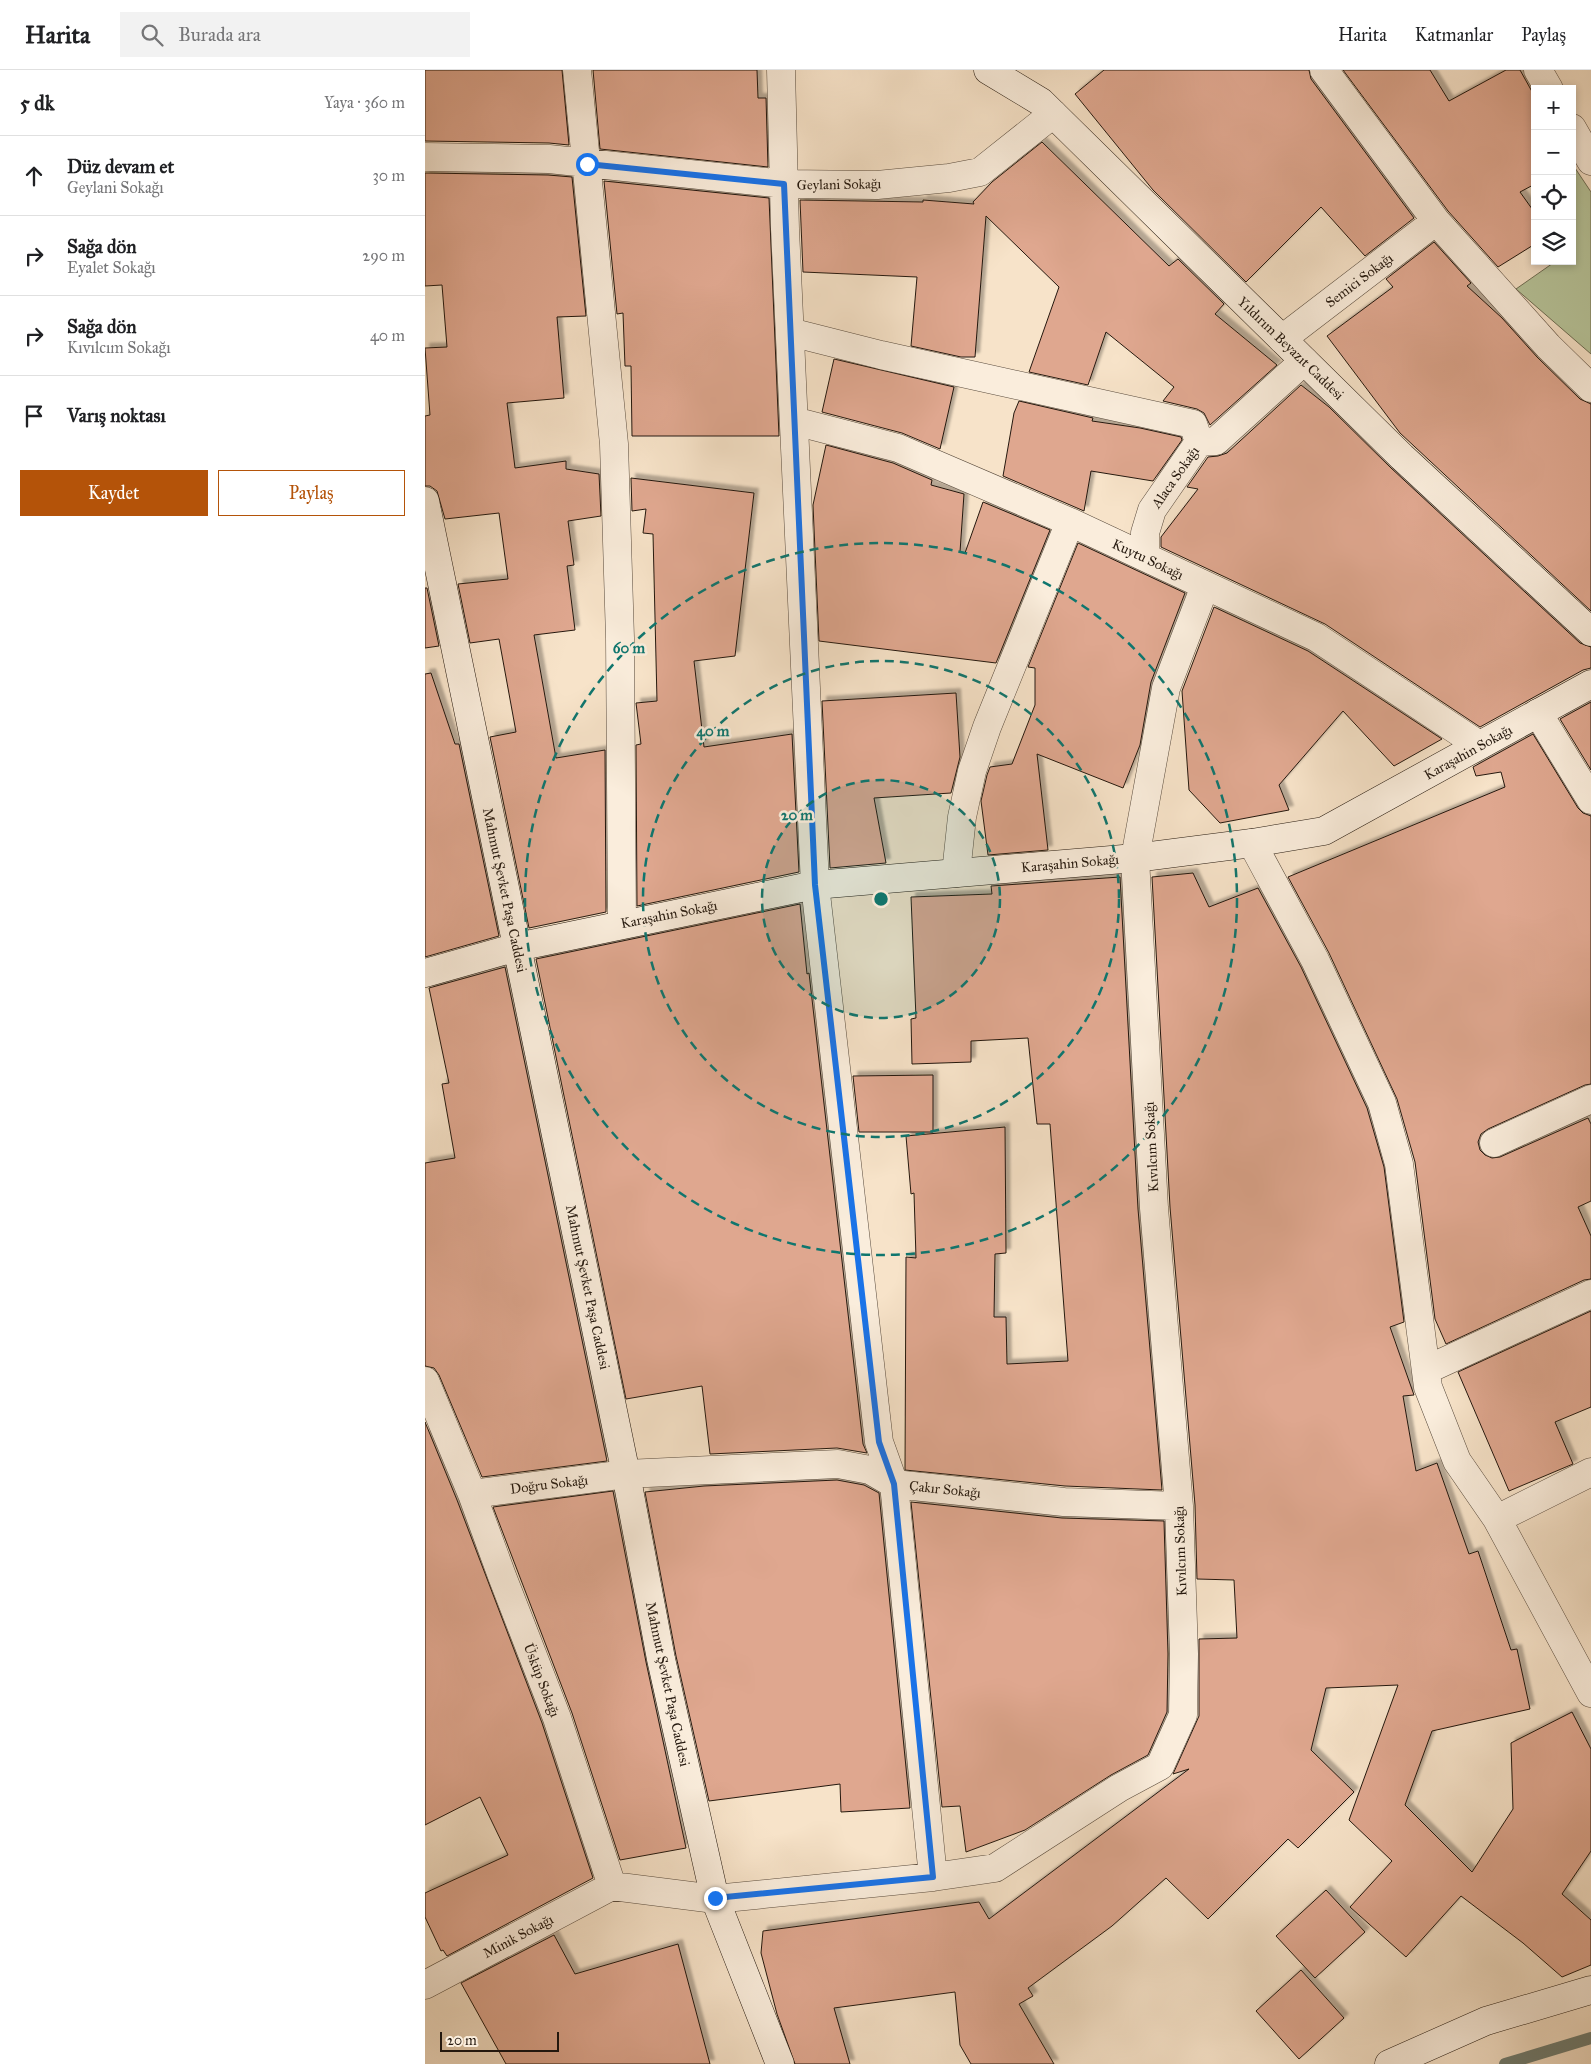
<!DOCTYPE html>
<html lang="tr">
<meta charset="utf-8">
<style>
body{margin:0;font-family:"IM FELL Great Primer",serif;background:#f2f2f2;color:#202124}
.controls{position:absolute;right:15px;top:15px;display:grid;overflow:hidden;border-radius:0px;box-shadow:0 2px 8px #0003}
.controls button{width:45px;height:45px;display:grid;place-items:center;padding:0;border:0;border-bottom:1px solid #e0e0e0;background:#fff;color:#202124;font:25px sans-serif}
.scale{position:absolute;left:15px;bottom:12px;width:119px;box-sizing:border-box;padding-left:5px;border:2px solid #24180e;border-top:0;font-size:14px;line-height:18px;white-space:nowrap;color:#24180e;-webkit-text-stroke:4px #faeddc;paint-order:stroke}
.stop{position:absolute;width:15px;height:15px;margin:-11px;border:4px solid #1a73e8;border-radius:50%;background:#fff}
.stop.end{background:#1a73e8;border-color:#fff;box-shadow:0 1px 5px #0008}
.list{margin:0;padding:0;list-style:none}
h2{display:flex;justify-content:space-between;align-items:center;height:65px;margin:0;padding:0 20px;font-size:21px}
h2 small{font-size:16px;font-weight:400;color:#757577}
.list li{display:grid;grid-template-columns:32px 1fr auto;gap:15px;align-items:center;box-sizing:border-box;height:80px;padding:0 20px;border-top:1px solid #e0e0e0}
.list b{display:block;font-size:19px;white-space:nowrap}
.list p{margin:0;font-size:16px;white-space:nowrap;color:#757577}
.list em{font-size:16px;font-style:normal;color:#757577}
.actions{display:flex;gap:10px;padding:15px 20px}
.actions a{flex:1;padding:11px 0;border:1px solid #b45309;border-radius:0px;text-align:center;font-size:18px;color:#b45309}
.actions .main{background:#b45309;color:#fff}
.icon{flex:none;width:28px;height:28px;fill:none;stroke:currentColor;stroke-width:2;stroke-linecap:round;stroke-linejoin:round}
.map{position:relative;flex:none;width:1166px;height:1994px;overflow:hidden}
header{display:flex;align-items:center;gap:30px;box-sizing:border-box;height:70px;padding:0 25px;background:#fff;border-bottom:1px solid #e0e0e0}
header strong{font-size:24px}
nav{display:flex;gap:28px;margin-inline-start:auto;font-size:18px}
.search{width:350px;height:45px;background:#f2f2f2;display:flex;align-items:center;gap:12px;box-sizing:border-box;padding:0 18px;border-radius:0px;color:#757577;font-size:19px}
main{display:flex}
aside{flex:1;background:#fff}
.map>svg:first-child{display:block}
.green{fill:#b7c59b;stroke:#6e6e54}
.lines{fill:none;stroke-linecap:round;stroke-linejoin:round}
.stream{stroke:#6d7c72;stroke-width:12}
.building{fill:#dfa78f;stroke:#24180e;filter:url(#shadow)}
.street-casing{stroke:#594b3d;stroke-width:29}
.secondary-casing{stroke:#24180e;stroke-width:29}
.street{stroke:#faeddc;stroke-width:28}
.secondary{stroke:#faeddc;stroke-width:28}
.route{stroke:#1a73e8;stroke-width:6}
.ring{fill:none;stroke:#0f766e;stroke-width:2.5;stroke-dasharray:9 6}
.labels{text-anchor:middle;stroke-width:5;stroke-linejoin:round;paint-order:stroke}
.street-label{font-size:14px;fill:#24180e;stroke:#faeddc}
.centre{fill:#0f766e;stroke:#faeddc;stroke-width:2.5}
.ring-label{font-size:15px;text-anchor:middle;font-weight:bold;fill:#0f766e;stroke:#faeddc;stroke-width:5;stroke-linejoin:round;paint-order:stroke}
</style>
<header>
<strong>Harita</strong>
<div class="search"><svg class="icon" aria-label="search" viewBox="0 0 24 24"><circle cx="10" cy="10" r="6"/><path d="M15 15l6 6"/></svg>Burada ara</div>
<nav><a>Harita</a><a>Katmanlar</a><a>Paylaş</a></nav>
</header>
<main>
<aside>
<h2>5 dk<small>Yaya · 360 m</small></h2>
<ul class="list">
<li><svg class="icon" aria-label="ahead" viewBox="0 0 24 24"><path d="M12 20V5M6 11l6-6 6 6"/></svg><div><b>Düz devam et</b><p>Geylani Sokağı</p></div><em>30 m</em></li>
<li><svg class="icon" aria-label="right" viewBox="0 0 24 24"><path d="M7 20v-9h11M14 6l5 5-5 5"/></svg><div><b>Sağa dön</b><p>Eyalet Sokağı</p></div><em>290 m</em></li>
<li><svg class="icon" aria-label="right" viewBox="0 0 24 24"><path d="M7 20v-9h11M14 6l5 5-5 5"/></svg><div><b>Sağa dön</b><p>Kıvılcım Sokağı</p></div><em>40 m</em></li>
<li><svg class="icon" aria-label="arrive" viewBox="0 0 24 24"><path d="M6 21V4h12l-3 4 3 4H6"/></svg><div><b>Varış noktası</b></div></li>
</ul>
<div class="actions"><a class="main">Kaydet</a><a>Paylaş</a></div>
</aside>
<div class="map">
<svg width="1166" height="1994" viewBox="0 0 1166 1994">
<defs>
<filter id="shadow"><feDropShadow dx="4.5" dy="-4.5" stdDeviation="1" flood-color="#0004"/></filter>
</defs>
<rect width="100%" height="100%" fill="#f7e3c9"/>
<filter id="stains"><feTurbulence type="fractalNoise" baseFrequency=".004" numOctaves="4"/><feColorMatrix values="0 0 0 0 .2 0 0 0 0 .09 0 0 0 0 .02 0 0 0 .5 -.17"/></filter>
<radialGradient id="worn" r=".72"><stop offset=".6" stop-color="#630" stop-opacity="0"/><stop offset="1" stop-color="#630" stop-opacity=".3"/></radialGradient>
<path class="green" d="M1150,98l16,24v162l-75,-65 40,-28h16v-92z"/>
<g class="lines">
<path class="stream" d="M1080,1994l86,-26"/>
</g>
<path class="building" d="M0,0h137l7,75 -20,-2 -124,-2z
M168,0h164l1,28h8l2,69 -168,-18z
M679,0h205l2,9 103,139 -49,38 -44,-49 -75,75 -93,-92 -78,-96z
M918,0h87l19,31 57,-31h14l15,27v87l-15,8 15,21v31l-37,23 -50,-56z
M617,72l127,124 9,-7 46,45 -9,10 62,51 -67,60 -6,-12 -7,-4 -34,-8 11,-14 -68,-55 -18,53 -59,-13 30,-85 -73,-71 -11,141h-14l-50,-11 6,-69 -114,-5 -3,-72 123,2v-2l51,4 -1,-2 19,-20z
M0,103l123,2 24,2 14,139 -29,1 7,81 -57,5 8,65 51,-7v8l33,5 2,42 -33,5 6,44 -7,1 8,64 -41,5 22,123 49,-8 1,162 -77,16 -39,-191 26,-5 -17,-93 -29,4 -12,-59 50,-5 -9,-66 -54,6 -8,-28 -7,-5h-5v-70l5,-1 -5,-67 22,-1 -5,-62 -17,1z
M179,111l165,17 10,238h-147l-1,-70h-6l-2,-53 -6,1z
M1009,172l37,41 -4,3 35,32 35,39 43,42 11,5v207l-191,-178 -73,-97 66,-49 -7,-8z
M409,289l120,28 -14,62 -38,-16 -80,-21z
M876,315l28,22 62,61 189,175 11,4v21l-8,2 -103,57 -155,-103 -164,-77v-10l37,-48 -11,-2 21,-30 10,-1 9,-3z
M594,331l74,17 -1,3 48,7 41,9 1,3 -29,41 -62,-10 -7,40 -81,-35 11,-63z
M401,375l67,18 39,17 -1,5 33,9 -4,58 5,1 18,-51 67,28 -54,133 -177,-22 -6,-136z
M206,408l123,15 -19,163 -41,5 10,86 88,-13 7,138 -162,34 -1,-161 5,-1 -5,-41 21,-2 -4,-167 -10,-1 3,-24 -14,2z
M653,473l107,50 -34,89 -11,63 -17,43 -86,-34 11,96 -60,5 -7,-54 6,-26 3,-8 22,-3 23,-59v-37l-7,-1z
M0,518h2l12,58 -14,2z
M789,537l94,44 134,88 -48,27 -51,-55 -64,74 10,25 -69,13 -31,-33 -7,-99z
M6,603l24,71h4l40,192 -74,21v-283z
M531,623l4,64 -9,36 -77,5 12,65 -56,5 -8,-167z
M1166,632v68l-31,-51z
M1108,664l45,74 5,5 8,3v268l-6,1 -97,44 -7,5 -3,8 2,8 5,5 7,3 8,-1 88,-39 3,6v77l-13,6 13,29v43l-7,1 -138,64 -11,-25 -20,-157 -18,-63 -68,-146 -41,-76 217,-90 -4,-15 -25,4 -3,-9z
M768,803l16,34 49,-19 43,79 66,141 17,59 20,155 -14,5 24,68 -11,1 13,75 21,-8 32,91 9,-3 33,99 6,-1 13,60 -98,22 -27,74 67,67 41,-63 -2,-66 61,-31 19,37v102l-29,43 29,26v45l-29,12 -39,-34 -62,-47 -55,61 -56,-50 42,-46 -43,-41 49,-135 -72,3 -15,62 43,42 -56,56 -10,-9 -80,80 -42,-41 -54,48 -84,62 5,8 -14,8 35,60h-83l-11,-19 -5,-53 -121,16 16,56h-55l-18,-50 -16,-61 2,-22 216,-29 10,17 200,-150 -16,5 26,-58v-77l38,-1 -3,-58 -37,-1 -2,-74 -25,-298 -18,-330z
M695,807l18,332 24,281 -97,-4 -160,-16 1,-213 10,1 -2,-65 -3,1 -5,-58 99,-9 1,126 -11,1 -1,63h12l1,47 61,-3 -18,-237h-13l-9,-86 -57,3v21l-59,2 -1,-45 5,-1 -5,-121 81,-3 -1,-8z
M375,834l7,70 2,-1 54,471 4,9 -30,-5 -127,6 -8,-68 -76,13 -90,-440z
M80,897l102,494 -125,16 -43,-102 -5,-7 -9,-2v-203l30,-5 -13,-74 7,-1 -20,-95z
M508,1005v57h-74l-6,-56z
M1166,1241v96l-36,15 18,42 -64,27 -51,-119z
M0,1352l32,78 85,223 51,155 -146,78 -4,-6 -2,1 -16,-34v-24l83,-38 -28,-58 -55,28z
M412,1410l27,5 15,8 31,315 -69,4 -1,-28 -131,17 -33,-145 -31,-164 59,-6z
M188,1421l33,171 40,186 -66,12 -48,-147 -79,-206z
M486,1432l151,16 102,3 4,133 -1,58 -19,43 -37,20 -86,55 -59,22 -6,-46 -18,1z
M901,1820l39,42 -50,46 -39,-42z
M129,1865l21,39 103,-30 32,120h-204l-45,-81z
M876,1900l43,48 -45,41 -43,-48z"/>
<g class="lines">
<g class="street-casing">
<path id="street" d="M152,0l37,374 6,194 2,286
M356,0l4,159 30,656 64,557 15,42 39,393
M899,0l112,151 112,125 43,42
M1113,0l11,19
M1147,58l19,33
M0,87l124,2 235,25 93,1 72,-7 31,-6 73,-58
M365,262l91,23 312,69 6,18
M857,269l154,-118
M369,351l104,27 172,74 246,115 163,108
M720,487v-24l7,-23 47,-68 17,-1 88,-80
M1113,643l53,87
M827,773l63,117 67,143 17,61 29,223 29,74 40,58 94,174
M531,803l6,-56 10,-46 15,-44 83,-205
M1069,1073l97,-44
M1001,1300l165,-76
M0,1311l47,113 30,82 55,142 55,168 103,13 218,-22 62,-9 124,-80 41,-22 23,-51 1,-61 -5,-148 -25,-298 -19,-350 31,-170 39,-102
M47,1424l154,-20 212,-10 32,6 24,14 170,18 115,4
M1072,1449l94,-47
M0,1915l187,-99"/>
</g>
<g class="secondary-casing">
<path id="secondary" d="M563,0l53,32 361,355 189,175
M0,431l201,973 35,185 54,240 65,165
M0,903l92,-26 298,-62 320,-27 117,-15 72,-12 267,-147
M964,1994l97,-43 105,-31"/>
</g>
<use href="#street" class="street"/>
<use href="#secondary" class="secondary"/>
</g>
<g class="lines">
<path class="route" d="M162,94l197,20 31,701 64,557 15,42 39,393 -218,21"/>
</g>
<circle cx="456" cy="829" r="119" fill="#0f766e" fill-opacity=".12"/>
<g class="ring">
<circle cx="456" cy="829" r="119"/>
<circle cx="456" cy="829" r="238"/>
<circle cx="456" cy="829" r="356"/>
</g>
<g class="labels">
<g class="street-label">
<text transform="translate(414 114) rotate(-1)" y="5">Geylani Sokağı</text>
<text transform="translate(934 210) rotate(-37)" y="5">Semici Sokağı</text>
<text transform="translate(866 278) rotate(44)" y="5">Yıldırım Beyazıt Caddesi</text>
<text transform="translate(750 407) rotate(-55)" y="5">Alaca Sokağı</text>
<text transform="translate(723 489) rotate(25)" y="5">Kuytu Sokağı</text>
<text transform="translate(1043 682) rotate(-29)" y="5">Karaşahin Sokağı</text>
<text transform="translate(645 793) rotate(-5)" y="5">Karaşahin Sokağı</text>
<text transform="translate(80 820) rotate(78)" y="5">Mahmut Şevket Paşa Caddesi</text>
<text transform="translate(244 844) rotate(-11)" y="5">Karaşahin Sokağı</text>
<text transform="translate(726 1077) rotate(-93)" y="5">Kıvılcım Sokağı</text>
<text transform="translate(163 1217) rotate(78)" y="5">Mahmut Şevket Paşa Caddesi</text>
<text transform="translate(124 1414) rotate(-7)" y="5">Doğru Sokağı</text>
<text transform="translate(520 1419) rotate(6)" y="5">Çakır Sokağı</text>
<text transform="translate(755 1481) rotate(-92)" y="5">Kıvılcım Sokağı</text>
<text transform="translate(117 1610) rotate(69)" y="5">Üsküp Sokağı</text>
<text transform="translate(243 1614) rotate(78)" y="5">Mahmut Şevket Paşa Caddesi</text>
<text transform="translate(93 1866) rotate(-28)" y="5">Minik Sokağı</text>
</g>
</g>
<circle cx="456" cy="829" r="8" class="centre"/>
<g class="ring-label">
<text x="204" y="583">60 m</text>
<text x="288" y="666">40 m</text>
<text x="372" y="750">20 m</text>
</g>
<rect width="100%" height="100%" filter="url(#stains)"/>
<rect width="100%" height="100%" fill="url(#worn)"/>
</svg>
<div class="controls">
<button>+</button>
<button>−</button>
<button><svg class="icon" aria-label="locate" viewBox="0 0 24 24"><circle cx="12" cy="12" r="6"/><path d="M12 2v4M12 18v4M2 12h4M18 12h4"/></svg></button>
<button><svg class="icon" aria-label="layers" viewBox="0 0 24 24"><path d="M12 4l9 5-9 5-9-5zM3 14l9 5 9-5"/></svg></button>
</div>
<div class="scale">20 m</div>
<div class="stop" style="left:162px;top:94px"></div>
<div class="stop end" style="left:290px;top:1828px"></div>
</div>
</main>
